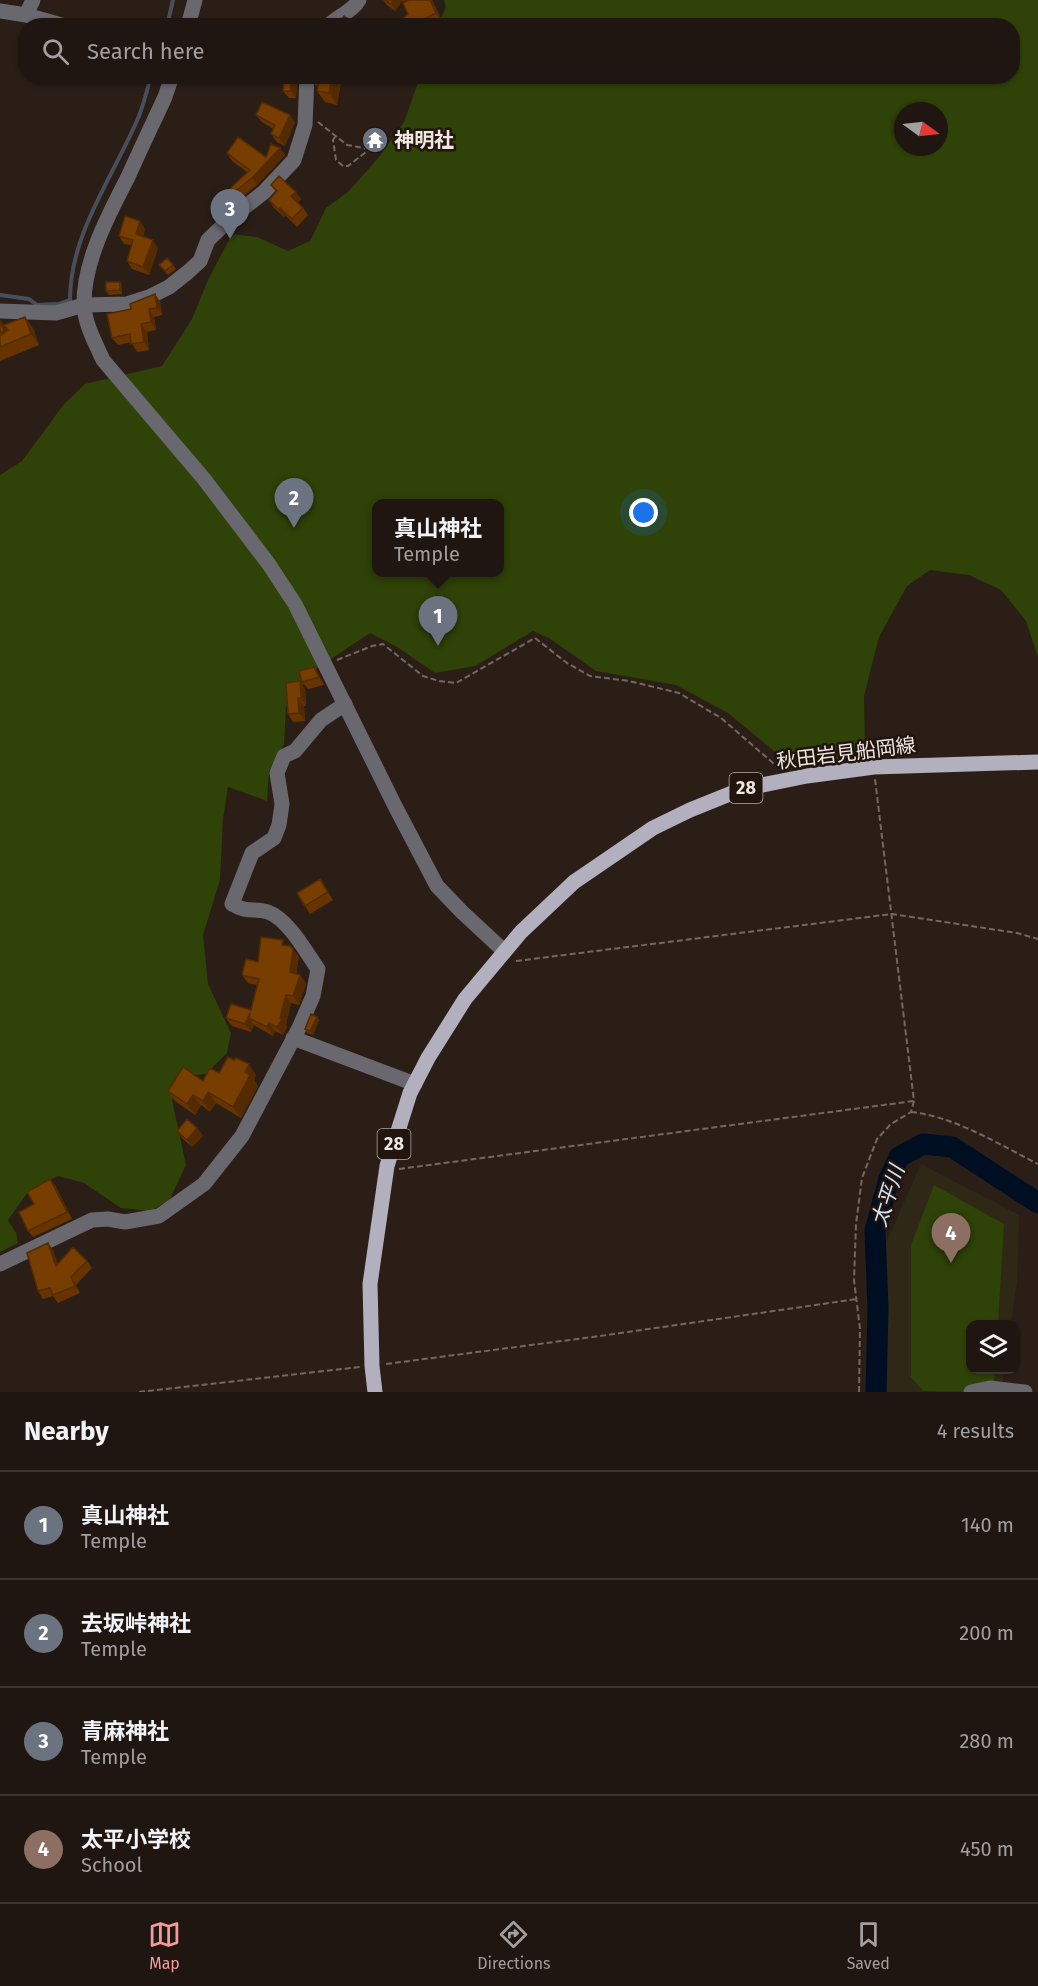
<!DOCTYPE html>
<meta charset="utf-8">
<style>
body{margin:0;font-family:"Fira Sans","Noto Sans JP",sans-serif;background:#2d231f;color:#f1f3f6}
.controls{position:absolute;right:18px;bottom:18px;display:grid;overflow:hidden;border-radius:12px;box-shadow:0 2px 4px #0004}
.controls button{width:54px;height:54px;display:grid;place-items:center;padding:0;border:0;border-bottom:2px solid #3d3531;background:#201611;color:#f1f3f6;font:30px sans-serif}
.compass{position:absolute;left:894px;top:102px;width:54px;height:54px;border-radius:50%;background:#201611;box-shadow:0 2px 4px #0004;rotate:105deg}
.you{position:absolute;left:644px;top:513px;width:21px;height:21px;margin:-15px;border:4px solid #fff;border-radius:50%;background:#1a73e8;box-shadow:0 0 0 9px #1a73e833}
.badge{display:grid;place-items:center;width:39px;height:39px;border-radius:50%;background:#f59b9b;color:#fff;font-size:20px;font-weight:700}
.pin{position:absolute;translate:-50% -50px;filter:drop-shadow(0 2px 3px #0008)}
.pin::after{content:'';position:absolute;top:32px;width:21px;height:18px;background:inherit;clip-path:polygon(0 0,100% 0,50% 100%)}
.popup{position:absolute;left:372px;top:499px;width:132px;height:78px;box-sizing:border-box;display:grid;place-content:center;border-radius:12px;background:#201611;filter:drop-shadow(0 2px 4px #0005);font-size:20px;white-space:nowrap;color:#a29f9f}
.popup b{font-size:22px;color:#f1f3f6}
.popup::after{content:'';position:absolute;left:50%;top:100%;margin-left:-12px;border:12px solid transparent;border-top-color:#201611}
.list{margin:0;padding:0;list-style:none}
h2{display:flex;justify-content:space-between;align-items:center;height:78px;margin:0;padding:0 24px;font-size:26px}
h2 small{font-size:20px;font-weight:400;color:#a29f9f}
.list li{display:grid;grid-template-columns:39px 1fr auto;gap:18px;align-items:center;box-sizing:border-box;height:108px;padding:0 24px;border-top:2px solid #3d3531}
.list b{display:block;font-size:22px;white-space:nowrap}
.list p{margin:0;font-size:20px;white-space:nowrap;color:#a29f9f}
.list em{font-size:20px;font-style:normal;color:#a29f9f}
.icon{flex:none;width:33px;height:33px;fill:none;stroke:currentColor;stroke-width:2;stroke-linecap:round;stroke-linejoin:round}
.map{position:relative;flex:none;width:1038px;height:1392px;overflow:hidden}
.search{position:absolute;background:#201611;box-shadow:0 2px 4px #0004;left:18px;right:18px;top:18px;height:66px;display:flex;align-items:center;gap:15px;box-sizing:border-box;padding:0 21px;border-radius:24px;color:#a29f9f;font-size:22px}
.sheet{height:510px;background:#201611}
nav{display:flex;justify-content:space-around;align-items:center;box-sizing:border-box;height:84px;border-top:2px solid #3d3531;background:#201611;font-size:16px;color:#a29f9f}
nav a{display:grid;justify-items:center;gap:3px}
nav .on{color:#f59b9b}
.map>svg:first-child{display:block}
.education{fill:#2f2817}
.green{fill:#2f4207;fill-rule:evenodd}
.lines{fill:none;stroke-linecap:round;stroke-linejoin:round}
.stream{stroke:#484f5c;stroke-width:4}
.river{stroke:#000e22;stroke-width:21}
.path{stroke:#736862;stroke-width:2;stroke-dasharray:6 3;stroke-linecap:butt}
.minor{stroke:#69686f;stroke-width:15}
.tertiary{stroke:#69686f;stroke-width:15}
.primary{stroke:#b2afbe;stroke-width:15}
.wall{fill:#673401}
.shaded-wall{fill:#542b01}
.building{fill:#783d01;stroke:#542b01;stroke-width:1.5}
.labels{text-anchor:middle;stroke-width:5;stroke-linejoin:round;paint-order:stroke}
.shield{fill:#21150e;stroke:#b2a8a2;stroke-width:1.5}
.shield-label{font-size:18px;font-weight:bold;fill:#f0e7e2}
.poi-label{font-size:20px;font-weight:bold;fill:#f0e7e2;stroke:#21150e;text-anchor:start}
.street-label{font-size:20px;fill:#f0e7e2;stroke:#21150e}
.water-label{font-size:21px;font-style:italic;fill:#d2e4f6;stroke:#21150e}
</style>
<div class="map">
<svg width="1038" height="1392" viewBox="0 0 1038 1392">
<rect width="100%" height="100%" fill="#2b1e17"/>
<path class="education" d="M921,1164l98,51 -2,66 -6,43h-41v46h35l-4,22h-117l1,-147z"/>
<path class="green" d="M444,0h594v657l-12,-36 -25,-31 -32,-15 -39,-5 -23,16 -28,51 -15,59 1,54c-19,13 -56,11 -79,11l-58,-48 -52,-28 -80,-14 -47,-33 -16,-7 -58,35 -40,7 -38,-26 -27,-14 -54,36 -30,38 -2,37 -15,28 -2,29 -39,-14 -5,32 -3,61 -17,55 5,49 23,49 -4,20 -21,21 -20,2 -14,24 14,65 -17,36 -19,10 -29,-3 -37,-25 -26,-7 -30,16 -20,28 8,13 2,10 -18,9v-777l22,-14 42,-57 21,-20 77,-18 30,-47 16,-39 24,-46 25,3 31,14 22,-10 16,-33 22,-16 31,-35 25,-35 16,-45 592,-1v-50l-574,-1 8,-18zM903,111h36v36h-36zM376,504h124v68h-124z
M934,1185l70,39 -6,100h-28v46h25l-1,14 -23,8 -48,-1 -12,-14v-132z"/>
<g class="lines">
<path class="stream" d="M167,26l6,-26
M0,295l29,4 8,6 22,-1 11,-4c0,-67 44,-124 69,-184 5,-13 8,-26 12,-40"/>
<path class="river" d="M876,1392l2,-84 -3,-77 14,-52 10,-22 24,-13 29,3 86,56"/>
<path class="path" d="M318,122l29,23 23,4
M335,137l-2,3 3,20 7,6h5l22,-17
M337,660l35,-14 11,-2 40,32 16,5 17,2 79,-45 32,25 23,13 39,5 50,12 42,25 59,51
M516,961l376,-47 125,19 21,6
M911,1112c45,5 87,32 127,52
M399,1169l515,-68
M386,1364l214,-28 257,-37
M139,1392l221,-25
M859,1392l1,-63 -6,-49 2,-56 6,-46 15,-39 14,-15 20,-12 3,-11 -39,-322"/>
<path class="minor" d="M0,11l26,4 39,11
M26,15l7,-15
M328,26c9,-9 26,-16 31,-26
M0,311l56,2 28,-8 43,-1 22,-7 20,-10 19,-15 12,-11 8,-21 23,-22 33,-26 30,-32 11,-35 2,-49
M293,1038l122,46
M0,1264l92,-44 16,-1 17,3 34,-6 45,-32 38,-48 57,-108 14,-32 5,-27c-12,-17 -30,-50 -50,-57 -14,-5 -20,2 -36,-8l20,-51 22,-15 5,-13 3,-21 -5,-31 7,-17 11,-5 26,-31 24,-16
M971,1392l19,-4 35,4"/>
<path class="tertiary" d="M188,26l7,-26
M172,76l-7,21c-12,26 -25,53 -37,80 -19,37 -44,83 -44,126 0,20 11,39 19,57l101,119 64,84 27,41 101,204 41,78 25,26 42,39"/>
<path class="primary" d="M375,1392l-3,-26 -2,-82 17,-118 23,-73 18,-35 37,-59 56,-67 53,-50 79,-54 37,-18 52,-21 65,-13 67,-9 164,-5"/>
</g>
<path class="wall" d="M383,0h49l10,21 -9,5h-39l14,-12 -4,-11 -2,-2 -7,10 -8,-6z
M249,76h16l-1,4z
M310,76h32l-5,29 -12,-3 -8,-11 1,-5h-2z
M297,84l-1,14h-7l-6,-7z
M256,115l39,7 -10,24 -8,-4 -6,-8 2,-5 -11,-7z
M280,148l5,7 -28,30 -24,19 -8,-11 22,-21 -15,-11 -5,-8 39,4z
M271,185l30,14 -3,4 5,5 5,7 -11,12 -11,-11 -2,1 -10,-9 -5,-8 7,-8z
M145,229l-2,8 15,11 -9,27 -17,-6 -5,-8 4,-16 -7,-1 -5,-8z
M159,265h14l3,4 -8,6z
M120,282l2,4v8l-13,1 -3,-4z
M155,294l5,8 2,13 -8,2 2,13 -9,2 2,18 -12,2 -6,-10 -13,3 -6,-7 19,-29z
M0,320l8,10 25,-2 6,17 -39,16z
M314,667l5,8 5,10 -16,4 -6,-7z
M305,689l1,17h-2l1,15 -12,1 -5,-8z
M320,879l13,21 -23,14 -5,-8z
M287,945l3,1 9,11 -3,17 10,9 -7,22 -8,-2 -5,22 1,2 -4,8 -8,-4 -2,5 -19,-11 -3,7 -19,-6 -6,-8 25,-8 6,-25 -9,-2 -6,-8 16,-13z
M317,1017l2,3 -6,15 -6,-2 -2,-4z
M219,1073l37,2 -2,5 4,6 -17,32 -25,-15 -6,9 -9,-7 -6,10 -20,-14 -7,-10 35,-10z
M197,1128l6,8 -11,11 -10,-9 -5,-7z
M55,1185l17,34 -39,18 -5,-6 6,-27z
M48,1243l5,7 5,14 29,-3 5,7 -16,17 4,8 -22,10 -5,-7 -10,3 -5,-8z"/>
<path class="shaded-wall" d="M394,0h18l-5,7 -5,-6 -7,10 -4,-7z
M430,0h2l10,21 -6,-8z
M291,76l6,8 -1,14 -5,-7z
M332,76h10l-5,29 -8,-12z
M290,115l5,7 -10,24 -6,-8z
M280,148l5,7 -28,30 -5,-7z
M296,192l5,7 -4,5 -6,-8z
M280,208l6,8 -2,1 -5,-7z
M140,221l5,8 -4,13 -5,-8z
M153,240l5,8 -9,27 -6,-8z
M120,282l2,4v8l-2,-4z
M155,294l5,8 2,13 -5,-7z
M149,309l5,8 2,13 -5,-8z
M25,317l8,11 6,17 -8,-11z
M0,320l8,11 4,12 -8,-12z
M141,324l6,8 2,18 -5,-8z
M314,667l5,8 5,10 -5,-8z
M300,681l5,8 1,17 -5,-8z
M298,698l6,8 1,15 -6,-8z
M293,949l6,8 -4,24 -5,-9z
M300,975l6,8 -7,22 -6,-9z
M286,995l5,8 -5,22 1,2 -4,8 -6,-8z
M250,1013l-1,5 5,7 -3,7 -6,-8z
M317,1017l2,3 -6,15 -3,-4z
M269,1023l6,8 -2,5 -6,-9z
M249,1064l7,11 -2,5 4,6 -17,32 -8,-11 12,-35z
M208,1092l8,11 -6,9 -7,-11z
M193,1095l8,10 -6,10 -8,-11z
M197,1128l6,8 -11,11 -5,-7z
M50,1179l5,6 17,34 -5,-7z
M48,1243l5,7 8,23 -5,-7z
M71,1277l5,8 4,8 -5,-7z"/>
<path class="building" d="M385,0h9l-3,4z
M409,0h21l6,13 -25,13h-17l14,-12 -5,-11z
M344,16l11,8 -1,2h-17z
M210,20l12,3 -1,3h-12z
M284,76h7v15h-8z
M320,76h12l-3,17 -12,-2z
M262,102l28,13 -11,23 -8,-4 4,-9 -19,-10z
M238,137l28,20 5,-13 9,4 -28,30 -24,19 -3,-4 25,-23 -23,-17z
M279,176l17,16 -5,4 12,12 -11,11 -12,-11 -1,2 -10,-10 8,-9 -6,-6z
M125,216l15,5 -4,13 17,6 -10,27 -16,-6 6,-21 -14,-4z
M167,258l6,7 -8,6 -6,-6z
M106,282h14v8l-14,1z
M155,294l2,14 -8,1 2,13 -10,2 3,18 -13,2 -1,-10 -18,4 -5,-24 24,-5 -1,-5z
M25,317l6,17 -31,13v-11l8,-6 -4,-5z
M0,320l4,11 -4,2z
M314,667l5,10 -17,5 -3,-11z
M300,681l1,17h-3l1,15 -11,1 -2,-31z
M320,879l8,13 -23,14 -8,-13z
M261,937l22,3 -1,5 8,1 3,3 -3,23 10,3 -7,21 -7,-1 -6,23 2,1 -5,8 -8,-4 -2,4 -18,-9 1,-5 -5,11 -19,-6 5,-14 20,6 8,-31 -17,-4 4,-16 12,3z
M311,1014l6,3 -7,14 -5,-2z
M228,1057l6,3 2,-2 13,6 -4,8 5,3 -17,32 -25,-15 -5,9 -10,-6 -6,9 -19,-13 15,-24 20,14 7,-13 9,5z
M187,1119l10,9 -10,12 -10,-9z
M50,1179l17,33 -39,19 -9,-19 15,-8 -7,-12z
M48,1243l8,23 17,-19 14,14 -16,16 4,9 -22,9 -3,-7 -12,3 -11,-38z"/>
<defs>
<g id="temple-disc" transform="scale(1.35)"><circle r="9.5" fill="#6b7280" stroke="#21150e"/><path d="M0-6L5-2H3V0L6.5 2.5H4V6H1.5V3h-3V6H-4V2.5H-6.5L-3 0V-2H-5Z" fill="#fff"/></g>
</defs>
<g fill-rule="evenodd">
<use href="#temple-disc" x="375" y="140"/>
</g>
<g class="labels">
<g class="shield">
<rect x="729.5" y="773" width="33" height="30" rx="4.5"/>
<rect x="377.5" y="1129" width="33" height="30" rx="4.5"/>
</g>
<g class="shield-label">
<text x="746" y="794">28</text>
<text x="394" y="1150">28</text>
</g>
<g class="poi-label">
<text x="394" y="147">神明社</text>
</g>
<g class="street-label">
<text transform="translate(846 753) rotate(-7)" y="7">秋田岩見船岡線</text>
</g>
<g class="water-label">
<text transform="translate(888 1196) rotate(-72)" y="7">太平川</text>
</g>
</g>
</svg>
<div class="controls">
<button><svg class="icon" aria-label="layers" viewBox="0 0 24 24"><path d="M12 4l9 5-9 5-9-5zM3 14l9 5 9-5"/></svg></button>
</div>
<svg class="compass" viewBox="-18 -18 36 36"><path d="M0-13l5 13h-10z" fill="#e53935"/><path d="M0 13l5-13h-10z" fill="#a29f9f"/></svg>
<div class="you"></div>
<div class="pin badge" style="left:438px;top:646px;background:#6b7280">1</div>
<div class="popup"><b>真山神社</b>Temple</div>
<div class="pin badge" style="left:294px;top:528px;background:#6b7280">2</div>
<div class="pin badge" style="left:230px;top:239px;background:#6b7280">3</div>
<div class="pin badge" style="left:951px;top:1263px;background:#8d6e63">4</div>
<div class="search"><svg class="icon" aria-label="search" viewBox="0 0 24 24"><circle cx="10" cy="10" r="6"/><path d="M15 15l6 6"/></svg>Search here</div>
</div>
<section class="sheet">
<h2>Nearby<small>4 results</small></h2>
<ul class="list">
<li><span class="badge" style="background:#6b7280">1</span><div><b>真山神社</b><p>Temple</p></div><em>140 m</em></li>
<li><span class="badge" style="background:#6b7280">2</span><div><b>去坂峠神社</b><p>Temple</p></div><em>200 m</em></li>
<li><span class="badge" style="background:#6b7280">3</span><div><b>青麻神社</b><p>Temple</p></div><em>280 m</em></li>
<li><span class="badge" style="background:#8d6e63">4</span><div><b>太平小学校</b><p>School</p></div><em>450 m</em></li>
</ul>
</section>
<nav>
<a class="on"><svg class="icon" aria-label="map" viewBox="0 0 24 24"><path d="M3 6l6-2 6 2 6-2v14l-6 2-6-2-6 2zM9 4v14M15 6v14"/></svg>Map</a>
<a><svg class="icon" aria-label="directions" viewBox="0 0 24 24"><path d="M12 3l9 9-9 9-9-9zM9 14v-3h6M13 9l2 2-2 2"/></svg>Directions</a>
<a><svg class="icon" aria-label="saved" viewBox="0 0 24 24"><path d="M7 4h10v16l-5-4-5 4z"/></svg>Saved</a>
</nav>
